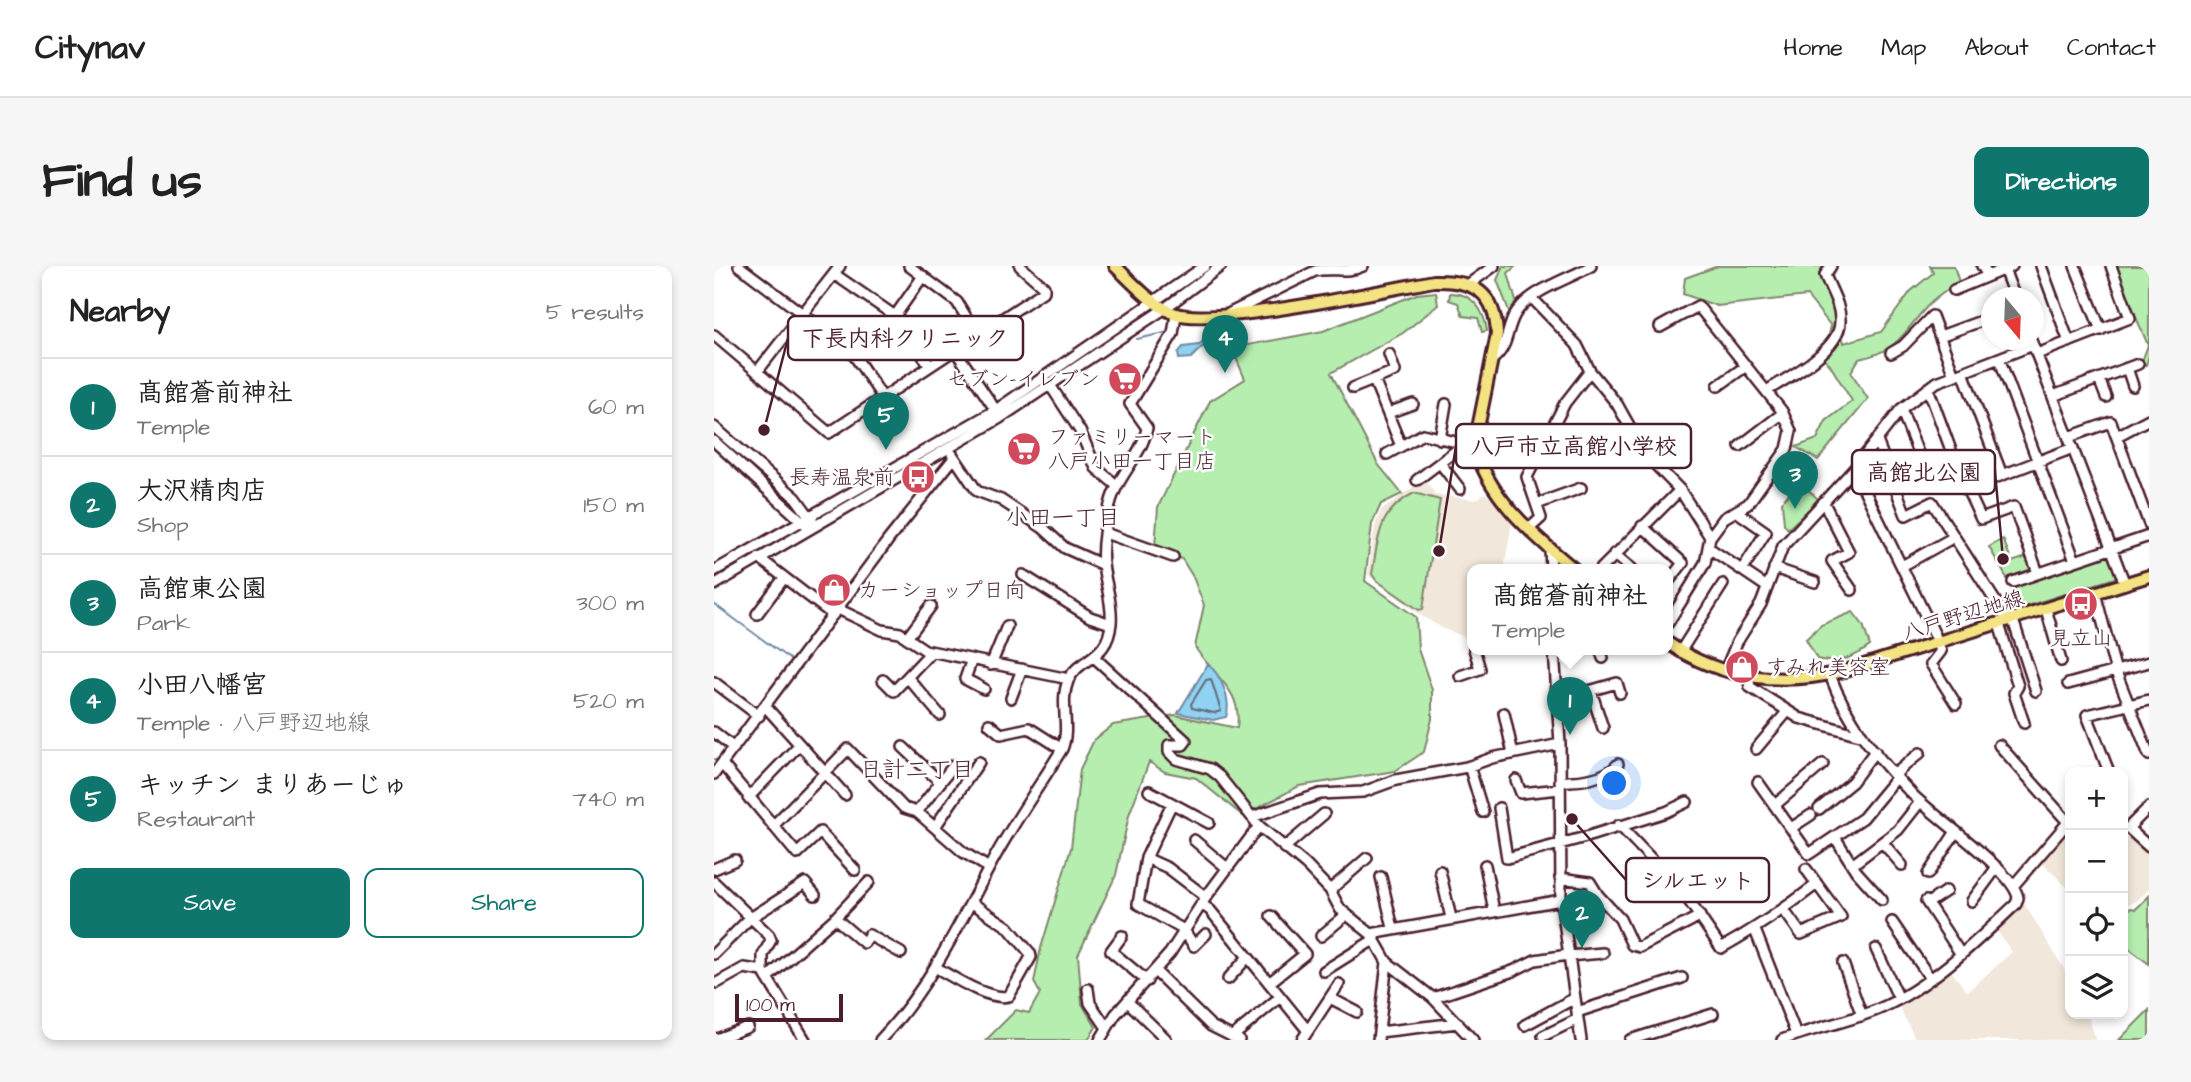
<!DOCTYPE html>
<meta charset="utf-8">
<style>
body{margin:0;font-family:"Architects Daughter","Klee One",sans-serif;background:#f6f6f6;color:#222}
.controls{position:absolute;right:21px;bottom:21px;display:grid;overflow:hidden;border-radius:14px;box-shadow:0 4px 10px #0003}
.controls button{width:63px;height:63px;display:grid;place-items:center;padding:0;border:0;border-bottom:2px solid #e0e0e0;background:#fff;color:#222;font:35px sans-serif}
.compass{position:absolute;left:1267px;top:21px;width:63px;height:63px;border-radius:50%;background:#fff;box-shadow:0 4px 10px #0003;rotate:161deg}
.scale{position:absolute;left:21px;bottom:18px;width:108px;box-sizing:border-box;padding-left:7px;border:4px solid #4a1f2b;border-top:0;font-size:19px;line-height:24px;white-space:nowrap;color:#4a1f2b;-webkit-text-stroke:5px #fff;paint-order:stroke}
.you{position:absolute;left:901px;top:518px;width:24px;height:24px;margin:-18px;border:5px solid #fff;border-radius:50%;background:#1a73e8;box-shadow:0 0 0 10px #1a73e833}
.badge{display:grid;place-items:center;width:46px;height:46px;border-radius:50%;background:#0f766e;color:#fff;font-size:23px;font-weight:700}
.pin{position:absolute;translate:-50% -58px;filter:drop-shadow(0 2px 4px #0008)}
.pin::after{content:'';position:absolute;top:37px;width:24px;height:21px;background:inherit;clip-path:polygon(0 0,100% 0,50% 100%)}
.popup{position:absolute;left:753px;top:298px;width:206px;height:91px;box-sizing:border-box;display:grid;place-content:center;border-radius:14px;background:#fff;filter:drop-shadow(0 2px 5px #0005);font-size:23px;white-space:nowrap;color:#767676}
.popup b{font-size:26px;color:#222}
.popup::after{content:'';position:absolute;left:50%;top:100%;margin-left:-14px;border:14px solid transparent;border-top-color:#fff}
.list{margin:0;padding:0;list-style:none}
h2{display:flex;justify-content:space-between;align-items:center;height:91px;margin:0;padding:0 28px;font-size:30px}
h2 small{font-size:23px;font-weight:400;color:#767676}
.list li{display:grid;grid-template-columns:46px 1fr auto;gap:21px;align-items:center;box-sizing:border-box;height:98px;padding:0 28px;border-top:2px solid #e0e0e0}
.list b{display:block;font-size:26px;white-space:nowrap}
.list p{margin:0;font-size:23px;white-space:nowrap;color:#767676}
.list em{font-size:23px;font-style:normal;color:#767676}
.actions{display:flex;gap:14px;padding:21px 28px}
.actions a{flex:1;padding:16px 0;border:2px solid #0f766e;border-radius:14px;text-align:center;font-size:24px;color:#0f766e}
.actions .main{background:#0f766e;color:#fff}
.icon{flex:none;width:38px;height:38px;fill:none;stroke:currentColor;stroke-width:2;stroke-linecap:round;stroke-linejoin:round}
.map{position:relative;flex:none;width:1435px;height:774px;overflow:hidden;border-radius:14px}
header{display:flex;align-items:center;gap:42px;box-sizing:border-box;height:98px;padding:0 35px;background:#fff;border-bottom:2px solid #e0e0e0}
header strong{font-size:33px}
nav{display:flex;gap:38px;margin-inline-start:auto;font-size:24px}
.intro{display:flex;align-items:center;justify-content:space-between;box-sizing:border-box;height:168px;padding:0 42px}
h1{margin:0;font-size:49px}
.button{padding:18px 32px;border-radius:14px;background:#0f766e;color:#fff;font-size:24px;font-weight:700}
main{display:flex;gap:42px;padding:0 42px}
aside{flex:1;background:#fff;border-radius:14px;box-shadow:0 4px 10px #0003}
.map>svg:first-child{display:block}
.built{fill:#f1e7da}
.green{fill:#b6eeb0;stroke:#80866e;stroke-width:2}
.water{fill:#8fd2f1;stroke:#738aa2;stroke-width:2}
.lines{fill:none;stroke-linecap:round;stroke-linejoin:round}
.shore{stroke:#66677a;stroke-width:2}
.stream{stroke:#738aa2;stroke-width:2}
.minor-casing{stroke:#4a1f2b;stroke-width:14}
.major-casing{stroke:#4a1f2b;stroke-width:16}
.minor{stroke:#fff;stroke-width:9}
.major{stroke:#f4e382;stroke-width:10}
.labels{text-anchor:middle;stroke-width:5;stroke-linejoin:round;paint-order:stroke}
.poi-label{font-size:21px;fill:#4a1f2b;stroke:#fff;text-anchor:start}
.street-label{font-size:21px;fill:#4a1f2b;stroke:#fff}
.neighbourhood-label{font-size:23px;fill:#4a1f2b;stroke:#fff}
.leader{fill:none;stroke:#4a1f2b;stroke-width:2.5}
.callout-dot{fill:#4a1f2b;stroke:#fff;stroke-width:2.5}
.callout{fill:#fff;stroke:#4a1f2b;stroke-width:2.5}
.callout-label{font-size:23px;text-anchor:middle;font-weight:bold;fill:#4a1f2b}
</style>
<header>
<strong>Citynav</strong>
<nav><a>Home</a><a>Map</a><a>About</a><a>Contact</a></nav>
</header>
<div class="intro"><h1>Find us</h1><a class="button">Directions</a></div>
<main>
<aside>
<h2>Nearby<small>5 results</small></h2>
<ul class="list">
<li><span class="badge">1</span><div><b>髙館蒼前神社</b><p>Temple</p></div><em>60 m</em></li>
<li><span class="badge">2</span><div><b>大沢精肉店</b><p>Shop</p></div><em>150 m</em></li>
<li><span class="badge">3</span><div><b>高館東公園</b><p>Park</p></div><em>300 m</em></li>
<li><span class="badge">4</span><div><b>小田八幡宮</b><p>Temple · 八戸野辺地線</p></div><em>520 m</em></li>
<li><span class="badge">5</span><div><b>キッチン まりあーじゅ</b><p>Restaurant</p></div><em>740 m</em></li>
</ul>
<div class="actions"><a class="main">Save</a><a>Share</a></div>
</aside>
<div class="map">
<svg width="1435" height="774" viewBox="0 0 1435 774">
<rect width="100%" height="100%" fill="#fff"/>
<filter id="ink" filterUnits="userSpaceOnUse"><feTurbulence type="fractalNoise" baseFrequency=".0143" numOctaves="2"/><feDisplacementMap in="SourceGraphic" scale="14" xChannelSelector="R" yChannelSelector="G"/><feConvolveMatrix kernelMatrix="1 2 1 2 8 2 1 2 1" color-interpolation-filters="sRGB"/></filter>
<g filter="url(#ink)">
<path class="built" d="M710,213l12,16 40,5 9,-7 27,29 -8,47h-32l-2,70 -26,-10 -24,-14 -52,-40 7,-49 6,-15z
M1356,559v65l-31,-30z
M1409,568l4,5 8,-1 14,12v39l-12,12 -14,5z
M1310,637l46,76v35h17l9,26h-180l-18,-36 51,-36 18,24 45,-40 -17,-24z"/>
<path class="green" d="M789,0h13l-8,7 9,32 -8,6 -12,-31z
M1004,0h107l-6,8 16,30 9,39 37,-11 30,-41 22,-18 -3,-7h24l5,16c-12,8 -26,17 -35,28 -24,27 -27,41 -65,49l-8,13 17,27 -50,61 -22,-13 21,-8 9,-18 26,-20 -22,-36 -14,-16 12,-10 3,-13 -24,-30 -90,10 -34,-12 2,-16z
M1400,0h35v90l-3,9 -5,-1 7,-19z
M722,26l2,13 -35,28 -72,40 47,91 24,30 -21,10 -9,20 -7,57 51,36 2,32 14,41v29l-8,33 -29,19 -96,15 -56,30 -47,-38 -31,-6 -16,-10 -20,53 -13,60 -38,80 4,49 14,23 -8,13h-102l30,-30 13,3 11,-20 -6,-11 7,-34 30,-100 9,-79 14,-29 19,-15 62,-10 62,13c6,-39 -24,-51 -42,-81l9,-42 -11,-28 -11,-18 -27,-13 3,-39 52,-106 35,-22 -13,-31 91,-17 94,-37z
M736,27c23,0 34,17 37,38l-5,1 -4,-14 -15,-2 -5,-13 -9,-3z
M1085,215l20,19 -31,29 -4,-5 -2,-22z
M700,227l26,7 -17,109 -4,1 -43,-30 -4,-6c7,-37 5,-62 42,-81z
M1289,273l9,23 17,-6 3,16 -24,8 -19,-33z
M1395,287l9,24 -95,30 -11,-22z
M1139,346l10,13 7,21c-16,12 -34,19 -53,13l-11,-20 15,-14z
M1435,630v68l-26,-20v-32l8,-4 5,1z
M1435,744v30h-30z"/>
<path class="water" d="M499,65l6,2v5l-18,10 -10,10 -12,1 -1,-6 5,-6 16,-2z
M494,398c13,11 24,37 18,53l-13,3 -35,-7z"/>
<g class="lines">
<path class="shore" d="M497,413l10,32 -7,2 -22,-5 -1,-4 15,-24z"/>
<path class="stream" d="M423,73l32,-7
M0,338l78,57
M0,493l3,2"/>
<g class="minor-casing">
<path id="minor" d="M25,0l105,79 12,13 27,40
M195,0l48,36 20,33
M1268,0l6,10 24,-10
M1327,0l28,76
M1361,0l26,64
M1290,3l11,29
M120,8l61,42 35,50
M755,18l25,-18
M1240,24l34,-14
M818,32l45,47 13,26 27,33 28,50 35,36 30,47 -5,26 -37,60
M516,47l85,-42c17,-4 32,3 48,-5
M181,50l28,-40
M946,61l38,-21 84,105 9,20 -4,18 -39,55 -24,14 -14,19
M0,69l115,98 215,-142v-4l-24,-21
M1226,70l52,-19
M1317,74l94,244
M241,84l44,65
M1177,87l12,-7 29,-30 22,59
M1323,88l93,-36 -19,-52
M1285,92l76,203
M779,93c15,-12 13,-27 21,-43 14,-26 54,-36 77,-50
M1413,102l6,18
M43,106l83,-106
M1249,106l39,103
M1385,113l7,18
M660,114l27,66
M336,119l30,46 16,37 19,16
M1004,120l28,-20
M639,122l42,-17 -6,-17
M1214,122l31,84
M1052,125c22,-13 74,-41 74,-69 1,-17 -9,-31 -15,-47l6,-9
M1339,130l85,-32
M1187,143l29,75 29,-12 22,47 33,-12 24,66
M674,147l25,-9
M0,161l82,71 16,22
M1403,170l32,-17
M1355,171l42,-15 38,102
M726,173l6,-35
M0,175l91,83
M1163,175l29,74 26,-13 76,119
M1026,180l43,-33
M238,188l25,37 24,9 42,28 22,20 38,17
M673,188l36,-20 37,9h15
M726,197l20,26
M1140,203l81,166 6,16 -10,13 25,40
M703,214l41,-31 2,-6
M1252,223l107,-41
M1110,237l25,49 -17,9 20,29
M823,238l44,-16
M1022,245l30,21 -24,38
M928,260l41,37 -15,19
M816,262l11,-10 -14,-41 38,-74 25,-32
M391,267l68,24
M995,282l58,39
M836,283l1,20
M900,288l18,15
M45,292l74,57
M1188,300l52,-29
M1060,302l41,14
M887,303l79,-79
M0,305l282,-161 209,-144
M309,309l67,42 21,7
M1299,316l136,-46
M0,319l286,-167 164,-109 57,-43
M1381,327l21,79 33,83
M124,343l44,21 18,3 25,17 144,29
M1332,343l15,52
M43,348l27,-36
M1299,354l23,71
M1285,358l19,62 -4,7 10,30
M193,372l24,-32
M840,383l6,95 1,156 20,140
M886,383l3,9
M966,386l43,-68
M381,392l91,83 -3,4h-14v7l7,7 34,10 10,8 39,49 47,39 24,25 10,19 31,25 16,28 46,36 40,42
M257,396l-6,17 19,10
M277,399l16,-39
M1011,405l12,-29 24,-38 22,-58 71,-77 47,-60 36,-27 96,-37
M746,410l20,-7 -6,-20
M1034,411l2,10 49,31 61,17
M194,412l32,37
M169,414l11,11 37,-39
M0,416l45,34
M1354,418l81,-22
M877,425l12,37
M297,432l11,-29
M843,434l60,-17 3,10
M51,440l80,89
M790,447l9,41
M275,458l12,10 28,-6 33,21
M0,466l20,16
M1285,479l69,77
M189,481l37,35
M1042,483l31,-37
M8,498l75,90 23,-22 35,38
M755,500l14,46
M1395,506l-22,-57 62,-15
M0,508l175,-235 65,-81
M1181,508l25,-21
M802,514l5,13 39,-4
M846,515c18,1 46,-2 58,-17
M1044,516l51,72 54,-36 34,-41
M435,525l60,32
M34,532l51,-53
M458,537l-26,55 22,10 38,29
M1061,539l48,-41
M785,542l8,50 79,-21 80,-25 21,-10
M1105,543l33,-27 23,-31
M203,546l37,-47
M538,551l68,-23 43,-2 33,-12 71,-13 25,-9 68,-14
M905,559l64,67 38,56c34,-19 65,-40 96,-64l24,33 -40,17 -18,-25
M59,560l75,-77 56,59 13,4 46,40 26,16
M221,561l44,-65
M1077,562l20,-13
M1409,562h5l21,19
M1414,562l21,-21
M1121,571l21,34 26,29
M480,574l33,28
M1169,577l19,22
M570,582l40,-34
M432,592l-8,46 46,26 10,16 12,-12
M771,599l9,46
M1138,599l46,-35 22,-28
M0,603l21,-9
M1092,603l11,15
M726,605l11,47
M1214,608l27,-41
M667,611l12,51
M846,612l30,4 8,13 22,24 12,26 8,2 60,-31
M0,616l55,53 2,5 -8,15v16l42,69
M1300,619l56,-65
M616,624l37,-32
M1212,635l34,52
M1258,635l25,-34
M1214,637l18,-12
M487,638l9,6 98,121
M121,652l34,-36
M1178,656l38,56
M1041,664l41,104
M657,668l190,-34
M408,670l-11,15 36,30
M607,670l25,-21
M1162,683l23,50
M0,688l35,-35 56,-36 10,12
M854,690l35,-3
M1129,697l19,53
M221,701c18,10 54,34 74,29l22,-39 -1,-4 -22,-26 -36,-24
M610,705l51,-32
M442,706l55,54 28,14
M53,712l68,-60 29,25 5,-8 32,18
M514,713l20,-22
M3,717l27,-15 19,3
M555,717l36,-29 -34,-38
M374,723l2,14 17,25
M616,732l27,14
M719,732l80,-27 22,-11 33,-5
M414,736l38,37
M863,746l105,-34
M811,759l50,-27
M665,766l79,-9
M829,770l35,-17
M518,771l48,-40
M0,774l34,-13
M166,774c48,-50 77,-112 109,-172 21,-41 49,-79 73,-119 9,-22 -3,-46 6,-68 11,-25 40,-20 43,-58 2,-20 -6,-40 -8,-59 -2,-19 2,-40 7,-59 6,-28 32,-49 37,-77l-17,-24 43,-70 3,-19
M386,774l15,-25 55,-62 36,-56 53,-71
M588,774l37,-56
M664,774l9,-78
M916,774l83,-26
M1068,774c32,-12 66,-18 97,-31 51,-22 97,-67 137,-105l2,-6c-3,-26 -85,-82 -106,-104 -35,-36 -65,-73 -82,-119"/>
</g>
<g class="major-casing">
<path id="major" d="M401,0c17,16 36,38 58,47 38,15 212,-23 261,-32 40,-1 61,11 63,53l-22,109c9,51 60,94 99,126
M954,377c53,37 115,43 177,28l304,-95"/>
</g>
<use href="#minor" class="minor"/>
<use href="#major" class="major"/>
</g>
</g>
<defs>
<g id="supermarket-disc" transform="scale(1.75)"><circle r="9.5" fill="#d1495b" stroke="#fff"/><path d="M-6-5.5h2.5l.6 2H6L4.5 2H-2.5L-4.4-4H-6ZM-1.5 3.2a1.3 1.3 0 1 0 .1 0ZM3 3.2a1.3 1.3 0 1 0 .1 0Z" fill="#fff"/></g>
<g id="bus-disc" transform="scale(1.75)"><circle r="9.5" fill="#d1495b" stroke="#fff"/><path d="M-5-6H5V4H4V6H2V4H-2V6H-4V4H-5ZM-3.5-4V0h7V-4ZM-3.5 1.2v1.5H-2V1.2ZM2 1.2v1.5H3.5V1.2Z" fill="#fff"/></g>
<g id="shop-disc" transform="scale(1.75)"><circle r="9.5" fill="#d1495b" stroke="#fff"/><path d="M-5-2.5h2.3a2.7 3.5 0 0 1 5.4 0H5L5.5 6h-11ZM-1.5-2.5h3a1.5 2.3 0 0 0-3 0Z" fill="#fff"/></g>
</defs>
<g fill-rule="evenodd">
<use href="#supermarket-disc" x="411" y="113"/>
<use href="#supermarket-disc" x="310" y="183"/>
<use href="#bus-disc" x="204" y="211"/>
<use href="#shop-disc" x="120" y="324"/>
<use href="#bus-disc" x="1367" y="338"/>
<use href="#shop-disc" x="1028" y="401"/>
</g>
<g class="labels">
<g class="poi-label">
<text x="386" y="120" text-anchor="end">セブン-イレブン</text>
<text x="334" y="178">ファミリーマート<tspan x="334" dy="24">八戸小田一丁目店</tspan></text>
<text x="180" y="218" text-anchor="end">長寿温泉前</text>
<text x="144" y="331">カーショップ日向</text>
<text x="1367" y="379" text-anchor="middle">見立山</text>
<text x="1052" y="408">すみれ美容室</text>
</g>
<g class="street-label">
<text transform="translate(1249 349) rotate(-17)" y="7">八戸野辺地線</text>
</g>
<g class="neighbourhood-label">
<text x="349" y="259">小田一丁目</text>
<text x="203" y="511">日計二丁目</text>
</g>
</g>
<path class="leader" d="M50 164L74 72M725 285L742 180M1289 293L1281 206M858 553L912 614"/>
<g class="callout-dot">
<circle cx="50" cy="164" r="7"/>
<circle cx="725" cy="285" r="7"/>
<circle cx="1289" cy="293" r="7"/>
<circle cx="858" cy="553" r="7"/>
</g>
<g class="callout">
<rect x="74" y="50" width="235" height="44" rx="7"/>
<rect x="742" y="158" width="235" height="44" rx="7"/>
<rect x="1138" y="184" width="143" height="44" rx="7"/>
<rect x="912" y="592" width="143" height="44" rx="7"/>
</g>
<g class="callout-label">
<text x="191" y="80">下長内科クリニック</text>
<text x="860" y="188">八戸市立高館小学校</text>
<text x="1210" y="214">高館北公園</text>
<text x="984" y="622">シルエット</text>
</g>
</svg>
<div class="controls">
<button>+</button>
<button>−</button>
<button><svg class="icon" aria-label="locate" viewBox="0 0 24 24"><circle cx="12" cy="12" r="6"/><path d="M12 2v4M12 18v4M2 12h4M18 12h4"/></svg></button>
<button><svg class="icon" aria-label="layers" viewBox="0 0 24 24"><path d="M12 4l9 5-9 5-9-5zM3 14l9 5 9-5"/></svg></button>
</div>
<svg class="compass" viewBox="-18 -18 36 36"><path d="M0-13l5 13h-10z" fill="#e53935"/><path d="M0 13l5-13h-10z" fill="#767676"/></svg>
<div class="scale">100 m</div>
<div class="you"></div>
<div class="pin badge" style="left:856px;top:469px">1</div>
<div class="popup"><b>髙館蒼前神社</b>Temple</div>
<div class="pin badge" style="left:868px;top:682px">2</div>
<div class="pin badge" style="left:1081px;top:243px">3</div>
<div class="pin badge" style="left:511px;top:107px">4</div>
<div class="pin badge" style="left:172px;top:184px">5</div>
</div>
</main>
